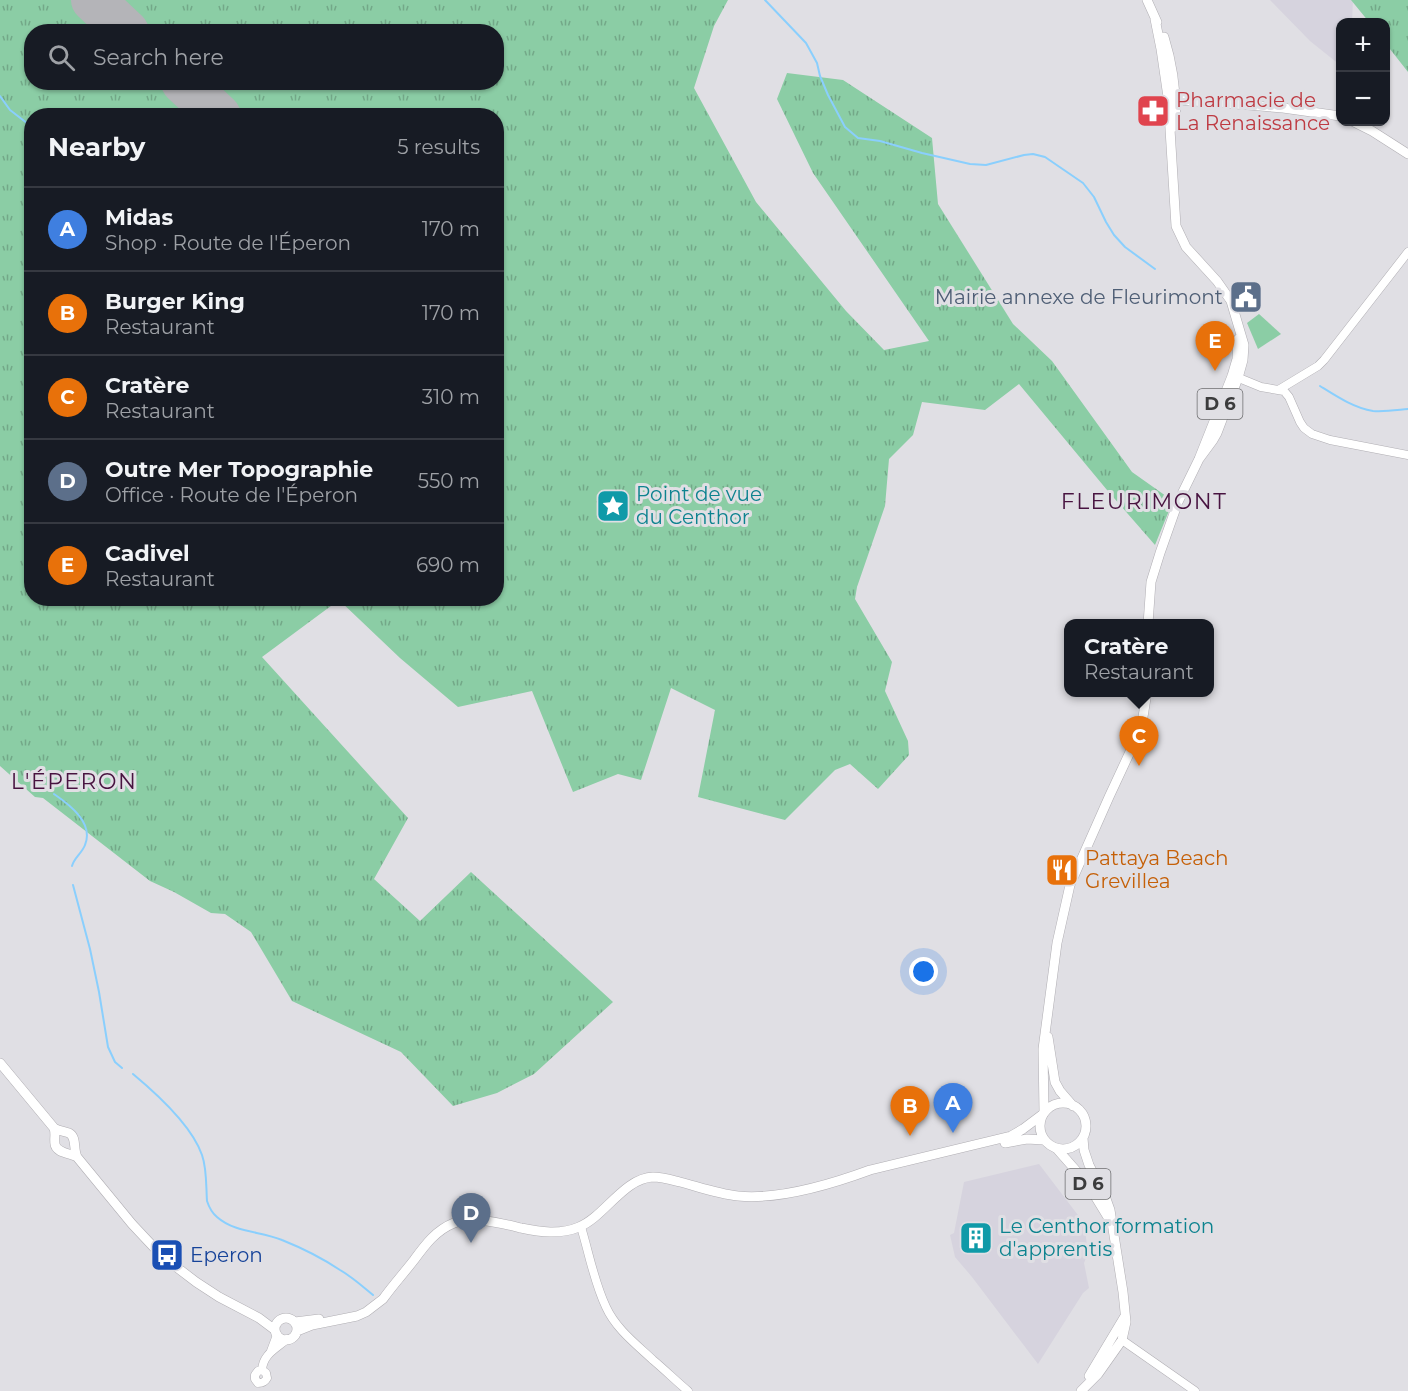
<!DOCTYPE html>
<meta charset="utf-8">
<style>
body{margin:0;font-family:Montserrat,sans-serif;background:#20242c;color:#f1f3f6}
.controls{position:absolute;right:18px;top:18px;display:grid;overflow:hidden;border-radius:12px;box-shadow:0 2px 4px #0004}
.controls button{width:54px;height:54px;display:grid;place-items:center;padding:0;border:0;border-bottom:2px solid #363941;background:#171b24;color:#f1f3f6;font:30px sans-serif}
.you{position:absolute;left:924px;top:972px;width:21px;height:21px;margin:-15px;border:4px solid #fff;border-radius:50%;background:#1a73e8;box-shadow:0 0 0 9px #1a73e833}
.badge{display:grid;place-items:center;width:39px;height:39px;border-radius:50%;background:#b143a0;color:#fff;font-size:20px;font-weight:700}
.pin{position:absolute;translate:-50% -50px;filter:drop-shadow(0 2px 3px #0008)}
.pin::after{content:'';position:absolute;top:32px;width:21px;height:18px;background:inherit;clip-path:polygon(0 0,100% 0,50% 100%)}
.popup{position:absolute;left:1064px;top:619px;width:150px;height:78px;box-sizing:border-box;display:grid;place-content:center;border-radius:12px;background:#171b24;filter:drop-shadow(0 2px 4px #0005);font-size:20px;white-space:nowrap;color:#9ea1a6}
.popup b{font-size:22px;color:#f1f3f6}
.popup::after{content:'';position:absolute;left:50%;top:100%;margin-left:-12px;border:12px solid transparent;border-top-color:#171b24}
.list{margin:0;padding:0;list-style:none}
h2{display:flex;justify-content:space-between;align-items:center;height:78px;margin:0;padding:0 24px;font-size:26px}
h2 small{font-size:20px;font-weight:400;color:#9ea1a6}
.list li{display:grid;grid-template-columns:39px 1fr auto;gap:18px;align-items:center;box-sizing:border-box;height:84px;padding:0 24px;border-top:2px solid #363941}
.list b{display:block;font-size:22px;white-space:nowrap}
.list p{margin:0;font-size:20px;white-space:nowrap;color:#9ea1a6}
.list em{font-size:20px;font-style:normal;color:#9ea1a6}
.icon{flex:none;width:33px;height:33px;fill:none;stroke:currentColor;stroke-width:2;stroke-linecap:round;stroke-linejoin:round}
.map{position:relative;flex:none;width:1408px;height:1391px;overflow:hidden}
.search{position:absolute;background:#171b24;box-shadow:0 2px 4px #0004;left:24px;top:24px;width:480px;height:66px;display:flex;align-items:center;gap:15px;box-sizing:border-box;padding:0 21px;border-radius:24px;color:#9ea1a6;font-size:22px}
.panel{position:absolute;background:#171b24;box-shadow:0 2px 4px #0004;left:24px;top:108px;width:480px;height:498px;border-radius:24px}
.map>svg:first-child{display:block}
.built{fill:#d6d3de}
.grass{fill:url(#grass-tufts);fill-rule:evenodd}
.garden{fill:#8bcda5}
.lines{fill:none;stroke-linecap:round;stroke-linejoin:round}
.stream{stroke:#8acffd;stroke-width:2}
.runway{stroke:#b4b4b8;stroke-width:44}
.tertiary-casing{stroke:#b0aeb3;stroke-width:9}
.secondary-casing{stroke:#b0aeb3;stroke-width:10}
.primary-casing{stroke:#b0aeb3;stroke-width:10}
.tertiary{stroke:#fff;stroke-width:8}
.secondary{stroke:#fff;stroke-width:9}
.primary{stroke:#fff;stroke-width:9}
.labels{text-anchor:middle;stroke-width:6;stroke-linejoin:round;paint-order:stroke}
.shield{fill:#e0dfe4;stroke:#6d6d6f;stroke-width:1.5}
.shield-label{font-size:18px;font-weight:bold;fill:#3c3c3d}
.health-label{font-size:20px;fill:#be3a42;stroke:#e0dfe4;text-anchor:start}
.service-label{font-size:20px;fill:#4e5e75;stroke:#e0dfe4;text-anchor:end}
.culture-label{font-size:20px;fill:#0d838f;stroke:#e0dfe4;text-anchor:start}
.food-label{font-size:20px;fill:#c56008;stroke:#e0dfe4;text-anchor:start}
.transit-label{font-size:20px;fill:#164399;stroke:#e0dfe4;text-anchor:start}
.quarter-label{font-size:22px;letter-spacing:1.5px;fill:#481340;stroke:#e0dfe4}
</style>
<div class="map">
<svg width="1408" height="1391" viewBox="0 0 1408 1391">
<defs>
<pattern id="grass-tufts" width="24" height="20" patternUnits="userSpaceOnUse" patternTransform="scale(1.5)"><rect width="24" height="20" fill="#8bcda5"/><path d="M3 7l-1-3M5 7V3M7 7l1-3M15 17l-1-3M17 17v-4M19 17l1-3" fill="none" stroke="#73a888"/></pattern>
</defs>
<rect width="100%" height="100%" fill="#e0dfe4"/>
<path class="built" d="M1270,0h83l-1,22h-12v43l-30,-24z
M1039,1164l45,59 4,30 -4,10 5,25 -6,5 -45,71 -66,-87 -17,-20 -5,-22 4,-2 10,-51z"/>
<path class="grass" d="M0,0h728l-14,26 -20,62 62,114 90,109 38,39 45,-9 -116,-168 -36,-74 10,-26 56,7 89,58 6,66 75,120 39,37 80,111 41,29 -18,44 -48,-55 -88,-106 -34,26 -63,-8 -9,33 -24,24 -4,47 -28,81 -2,12 37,63 -7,29 23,50 1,14 -31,34 -28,-25 -15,6 -50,50 -87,-23 17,-87 -44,-22 -30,92 -23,-6 -45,18 -41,-101 -74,16 -58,-49 -61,-58 -77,57 146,161 -34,61 46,42 51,-49 142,130 -79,72 -37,19 -44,13 -52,-54 -109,-51 -41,-69 -26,-18 -14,-1 -37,-21 -24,-11 -107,-83 -8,-1 -35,-31zM32,32h464v50h-464zM32,116h464v482h-464z
M1351,0h57v72l-22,-28v-22h-17z"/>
<path class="garden" d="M1259,314l22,20 -23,15 -11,-26z"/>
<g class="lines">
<path class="stream" d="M765,0l41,43 11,20 3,13 8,19 17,32 13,11 22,3 42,12 48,11 16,1 38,-10 9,-1 12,3 38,26 11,14 12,25 8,13 11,12 30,22
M0,96l10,14 22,17
M1320,386c16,10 34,22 53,25 12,1 24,-1 35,-2
M54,794c16,11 40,29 31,51 -3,8 -11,13 -13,21
M73,885l17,64 9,43 9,55 7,15 7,6
M133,1074c24,20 59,52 69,81 5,14 4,32 5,46 2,6 5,12 10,16 18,16 44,14 65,23 20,8 40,18 58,30 12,7 22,16 33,25"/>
<path class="runway" d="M93,0l34,32
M183,82l36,34"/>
<g class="tertiary-casing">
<path id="tertiary" d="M1234,376l27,11 23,4 5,6 11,25 4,6 8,6 18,6 78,15
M1280,389l38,-23 6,-6 84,-108
M581,1227c8,26 13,55 25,80 10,22 30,37 47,53 12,10 23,21 35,31
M1122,1340l73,51
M271,1351l6,-16
M262,1370c1,-16 14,-21 25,-31
M258,1383c5,0 7,-1 9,-5l-1,-5 -4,-3
M258,1383l-3,-4v-4l3,-4 4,-1"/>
</g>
<g class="secondary-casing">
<path id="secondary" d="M1176,100l48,3 59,5 57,8
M1354,122l18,9 36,23
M0,1063l54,65c5,3 9,3 15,5 8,4 4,16 8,24
M54,1128c2,6 0,10 1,16 1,9 15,9 22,13l55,67 30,32 34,26 23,15 40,21 16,12
M1005,1143l22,-4 17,1
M275 1329a11 11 0 1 1 22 0a11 11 0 1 1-22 0Z
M295,1322l24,-3
M297,1331l15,-6 45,-9 9,-4 17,-13c10,-14 21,-26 31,-39 11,-15 22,-30 40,-37 21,-7 46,0 67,5 19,4 39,7 58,-1 25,-10 45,-49 74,-50 9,0 19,3 27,5 19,5 38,12 58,14 41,4 94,-12 132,-26l141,-34 12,-7 20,-15"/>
</g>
<g class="primary-casing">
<path id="primary" d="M1147,0l10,22
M1155,19l6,30 7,48 8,129 10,21 31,34 14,20 13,44 -1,15 -5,18 -21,55 -4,7 -14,19
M1164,37c9,29 13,60 11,90
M1148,624l3,-42 9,-29 18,-51 21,-43 33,-83 5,-17 1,-20
M1048,1037l7,45 5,9 13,15
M1040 1126a23 23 0 1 1 46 0a23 23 0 1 1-46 0Z
M1044,1112l-1,-63 14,-106 13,-58 39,-88 27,-58 6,-16 5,-31
M1057,1149l30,34 22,36
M1089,1376l36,-60
M1081,1391l17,-17 24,-34 4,-18 -3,-30 -13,-82 -5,-14 -16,-31 -5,-15 -1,-12"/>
</g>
<use href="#tertiary" class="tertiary"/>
<use href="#secondary" class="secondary"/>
<use href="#primary" class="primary"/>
</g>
<defs>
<g id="pharmacy-square" transform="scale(1.725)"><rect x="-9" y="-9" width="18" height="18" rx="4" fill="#e0444e" stroke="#e0dfe4"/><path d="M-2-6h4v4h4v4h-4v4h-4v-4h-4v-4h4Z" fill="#fff"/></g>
<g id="civic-square" transform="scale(1.725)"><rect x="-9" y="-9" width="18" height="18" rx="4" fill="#5c6f8a" stroke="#e0dfe4"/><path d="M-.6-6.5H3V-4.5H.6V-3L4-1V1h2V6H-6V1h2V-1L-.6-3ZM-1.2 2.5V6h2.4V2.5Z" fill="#fff"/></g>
<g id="sight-square" transform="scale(1.725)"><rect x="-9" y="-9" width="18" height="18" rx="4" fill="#0f9aa8" stroke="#e0dfe4"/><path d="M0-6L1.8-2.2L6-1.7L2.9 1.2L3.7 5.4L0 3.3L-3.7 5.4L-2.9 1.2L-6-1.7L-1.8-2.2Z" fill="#fff"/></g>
<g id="restaurant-square" transform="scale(1.725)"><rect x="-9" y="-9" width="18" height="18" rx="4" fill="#e8710a" stroke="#e0dfe4"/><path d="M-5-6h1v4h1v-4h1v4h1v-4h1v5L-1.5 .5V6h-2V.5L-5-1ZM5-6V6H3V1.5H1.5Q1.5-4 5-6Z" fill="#fff"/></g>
<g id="building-square" transform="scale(1.725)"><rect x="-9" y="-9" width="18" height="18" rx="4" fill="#0f9aa8" stroke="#e0dfe4"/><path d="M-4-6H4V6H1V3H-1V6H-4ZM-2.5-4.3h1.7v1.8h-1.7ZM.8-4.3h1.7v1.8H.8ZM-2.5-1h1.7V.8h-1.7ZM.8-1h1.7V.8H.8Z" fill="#fff"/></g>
<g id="bus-square" transform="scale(1.725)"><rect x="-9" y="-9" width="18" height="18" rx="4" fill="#1a4fb4" stroke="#e0dfe4"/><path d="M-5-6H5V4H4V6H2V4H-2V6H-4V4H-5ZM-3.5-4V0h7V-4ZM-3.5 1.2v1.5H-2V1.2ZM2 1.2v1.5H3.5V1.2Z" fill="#fff"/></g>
</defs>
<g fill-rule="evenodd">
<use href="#pharmacy-square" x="1153" y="111"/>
<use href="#civic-square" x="1246" y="297"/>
<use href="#sight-square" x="613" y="506"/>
<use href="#restaurant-square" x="1062" y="870"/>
<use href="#building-square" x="976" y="1238"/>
<use href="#bus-square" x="167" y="1255"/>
</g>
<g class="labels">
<g class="shield">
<rect x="1197.5" y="389" width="45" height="30" rx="4.5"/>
<rect x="1065.5" y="1169" width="45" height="30" rx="4.5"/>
</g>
<g class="shield-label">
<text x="1220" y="410">D 6</text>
<text x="1088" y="1190">D 6</text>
</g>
<g class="health-label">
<text x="1176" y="107">Pharmacie de<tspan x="1176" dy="23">La Renaissance</tspan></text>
</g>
<g class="service-label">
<text x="1223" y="304">Mairie annexe de Fleurimont</text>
</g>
<g class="culture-label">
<text x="636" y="501">Point de vue<tspan x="636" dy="23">du Centhor</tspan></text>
<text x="999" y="1233">Le Centhor formation<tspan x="999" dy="23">d'apprentis</tspan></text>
</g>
<g class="food-label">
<text x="1085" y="865">Pattaya Beach<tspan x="1085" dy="23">Grevillea</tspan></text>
</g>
<g class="transit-label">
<text x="190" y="1262">Eperon</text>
</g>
<g class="quarter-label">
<text x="1144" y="509">FLEURIMONT</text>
<text x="74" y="789">L'ÉPERON</text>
</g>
</g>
</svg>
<div class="controls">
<button>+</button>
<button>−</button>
</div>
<div class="you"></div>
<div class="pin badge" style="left:953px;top:1133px;background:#3f7fe0">A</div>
<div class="pin badge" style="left:910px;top:1136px;background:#e8710a">B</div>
<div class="pin badge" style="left:1139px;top:766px;background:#e8710a">C</div>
<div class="popup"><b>Cratère</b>Restaurant</div>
<div class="pin badge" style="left:471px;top:1243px;background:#5c6f8a">D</div>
<div class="pin badge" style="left:1215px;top:371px;background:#e8710a">E</div>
<div class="search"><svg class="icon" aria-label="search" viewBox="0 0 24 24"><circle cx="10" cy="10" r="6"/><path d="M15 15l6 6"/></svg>Search here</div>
<section class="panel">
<h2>Nearby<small>5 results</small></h2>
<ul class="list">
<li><span class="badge" style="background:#3f7fe0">A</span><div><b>Midas</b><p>Shop · Route de l'Éperon</p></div><em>170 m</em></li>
<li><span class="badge" style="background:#e8710a">B</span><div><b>Burger King</b><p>Restaurant</p></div><em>170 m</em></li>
<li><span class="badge" style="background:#e8710a">C</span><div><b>Cratère</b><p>Restaurant</p></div><em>310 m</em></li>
<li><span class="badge" style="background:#5c6f8a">D</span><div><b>Outre Mer Topographie</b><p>Office · Route de l'Éperon</p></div><em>550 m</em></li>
<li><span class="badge" style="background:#e8710a">E</span><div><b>Cadivel</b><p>Restaurant</p></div><em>690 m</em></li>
</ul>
</section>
</div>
